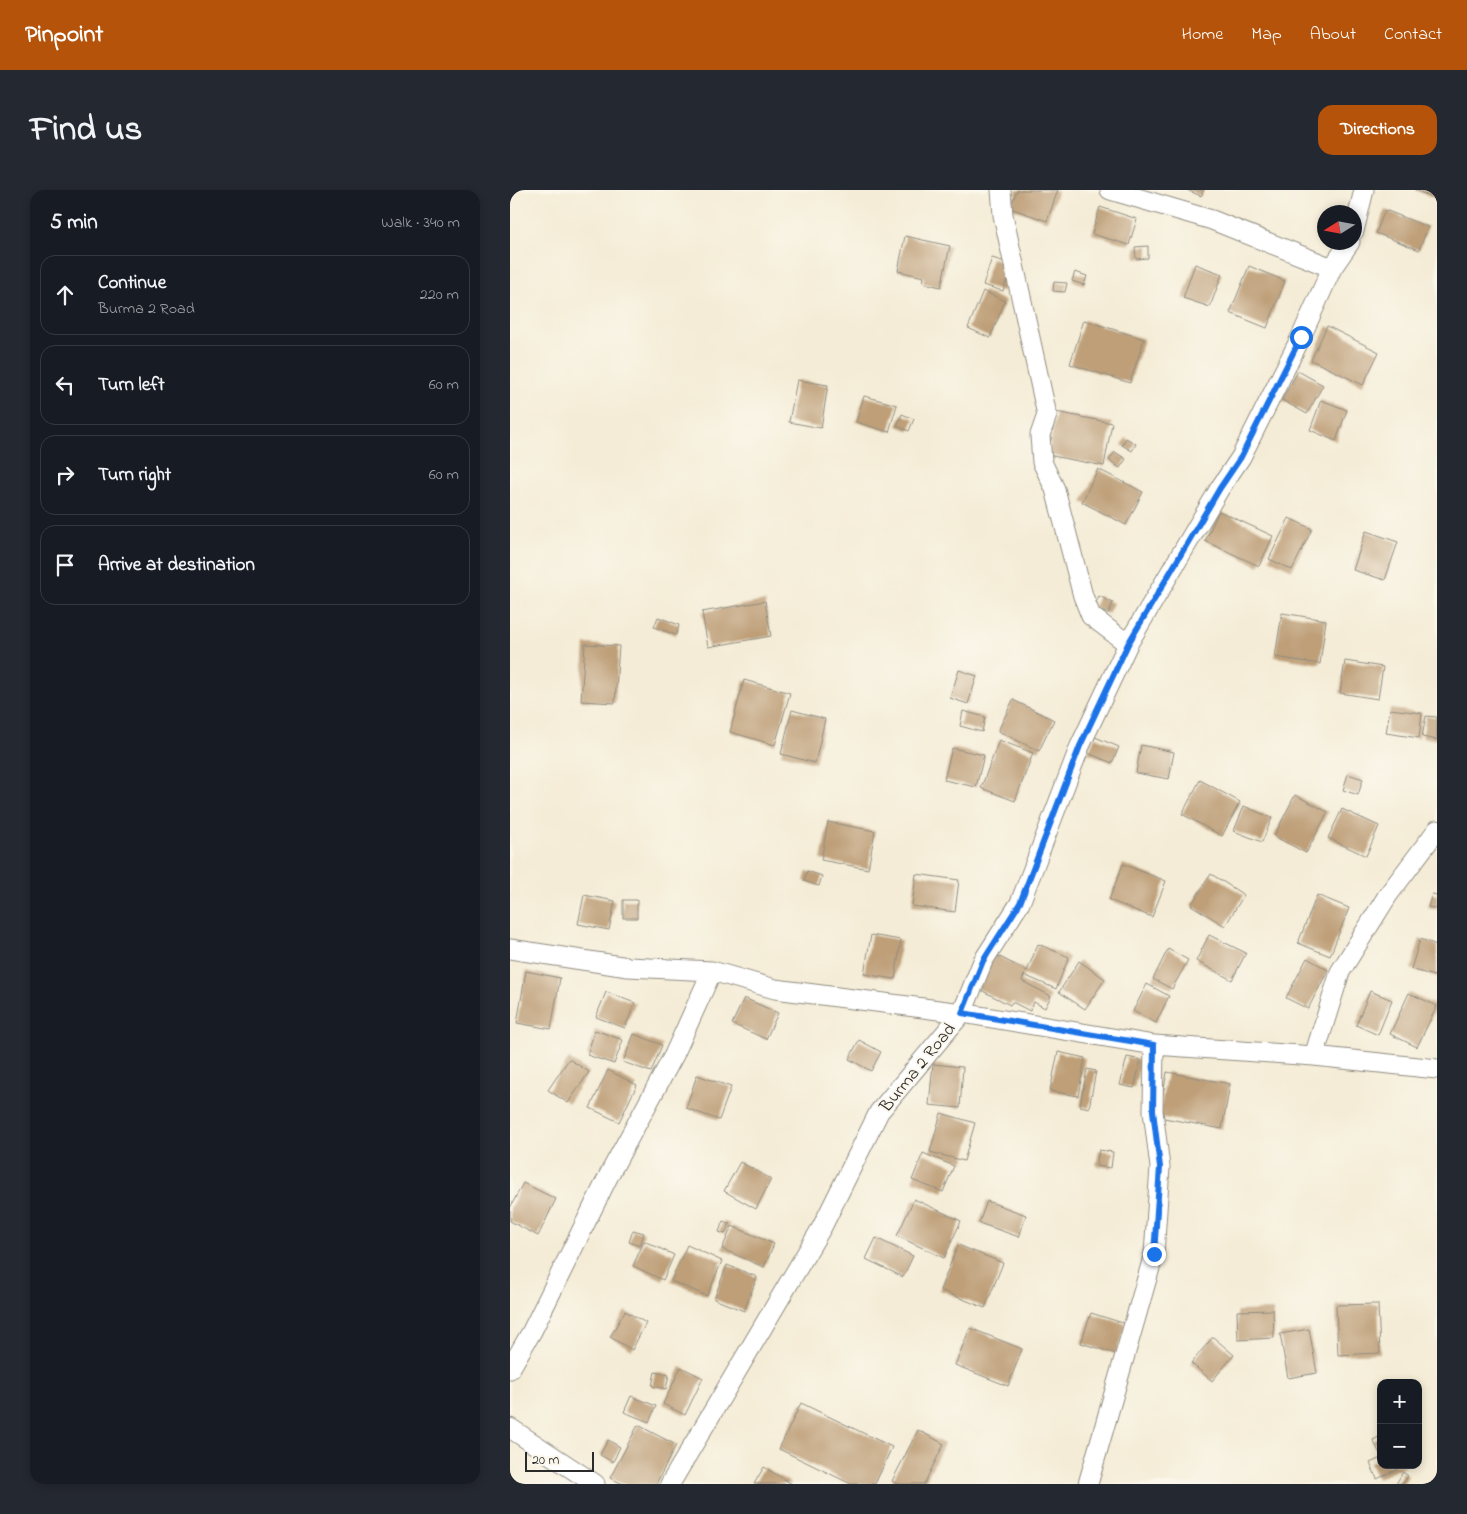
<!DOCTYPE html>
<meta charset="utf-8">
<style>
body{margin:0;font-family:"Indie Flower",sans-serif;background:#242831;color:#f1f3f6}
.controls{position:absolute;right:15px;bottom:15px;display:grid;overflow:hidden;border-radius:10px;box-shadow:0 2px 8px #0003}
.controls button{width:45px;height:45px;display:grid;place-items:center;padding:0;border:0;border-bottom:1px solid #363941;background:#171b24;color:#f1f3f6;font:25px sans-serif}
.compass{position:absolute;left:807px;top:15px;width:45px;height:45px;border-radius:50%;background:#171b24;box-shadow:0 2px 8px #0003;rotate:259deg}
.scale{position:absolute;left:15px;bottom:12px;width:69px;box-sizing:border-box;padding-left:5px;border:2px solid #2b2b2b;border-top:0;font-size:14px;line-height:18px;white-space:nowrap;color:#2b2b2b;-webkit-text-stroke:4px #fbf7ec;paint-order:stroke}
.stop{position:absolute;width:15px;height:15px;margin:-11px;border:4px solid #1a73e8;border-radius:50%;background:#fff}
.stop.end{background:#1a73e8;border-color:#fff;box-shadow:0 1px 5px #0008}
.list{margin:0;padding:0;list-style:none}
h2{display:flex;justify-content:space-between;align-items:center;height:65px;margin:0;padding:0 20px;font-size:21px}
h2 small{font-size:16px;font-weight:400;color:#9ea1a6}
.list li{display:grid;grid-template-columns:32px 1fr auto;gap:15px;align-items:center;box-sizing:border-box;height:80px;margin:0 10px 10px;padding:0 10px;border:1px solid #363941;border-radius:15px}
.list b{display:block;font-size:19px;white-space:nowrap}
.list p{margin:0;font-size:16px;white-space:nowrap;color:#9ea1a6}
.list em{font-size:16px;font-style:normal;color:#9ea1a6}
.icon{flex:none;width:28px;height:28px;fill:none;stroke:currentColor;stroke-width:2;stroke-linecap:round;stroke-linejoin:round}
.map{position:relative;flex:none;width:927px;height:1294px;overflow:hidden;border-radius:15px}
header{display:flex;align-items:center;gap:30px;box-sizing:border-box;height:70px;padding:0 25px;background:#b45309;color:#fff}
header strong{font-size:24px}
nav{display:flex;gap:28px;margin-inline-start:auto;font-size:18px}
.intro{display:flex;align-items:center;justify-content:space-between;box-sizing:border-box;height:120px;padding:0 30px}
h1{margin:0;font-size:35px}
.button{padding:12px 22px;border-radius:15px;background:#b45309;color:#fff;font-size:18px;font-weight:700}
main{display:flex;gap:30px;padding:0 30px}
aside{flex:1;background:#171b24;border-radius:15px;box-shadow:0 2px 8px #0003}
.map>svg:first-child{display:block}
.building{fill:#be9f78}
.lines{fill:none;stroke-linecap:round;stroke-linejoin:round}
.street-casing{stroke:#908c80;stroke-width:21}
.street{stroke:#fff;stroke-width:19}
.route{stroke:#1a73e8;stroke-width:6}
.labels{text-anchor:middle;stroke-width:4;stroke-linejoin:round;paint-order:stroke}
.street-label{font-size:18px;fill:#2b2b2b;stroke:#fbf7ec}
</style>
<header>
<strong>Pinpoint</strong>
<nav><a>Home</a><a>Map</a><a>About</a><a>Contact</a></nav>
</header>
<div class="intro"><h1>Find us</h1><a class="button">Directions</a></div>
<main>
<aside>
<h2>5 min<small>Walk · 340 m</small></h2>
<ul class="list">
<li><svg class="icon" aria-label="ahead" viewBox="0 0 24 24"><path d="M12 20V5M6 11l6-6 6 6"/></svg><div><b>Continue</b><p>Burma 2 Road</p></div><em>220 m</em></li>
<li><svg class="icon" aria-label="left" viewBox="0 0 24 24"><path d="M17 20v-9H6M10 6l-5 5 5 5"/></svg><div><b>Turn left</b></div><em>60 m</em></li>
<li><svg class="icon" aria-label="right" viewBox="0 0 24 24"><path d="M7 20v-9h11M14 6l5 5-5 5"/></svg><div><b>Turn right</b></div><em>60 m</em></li>
<li><svg class="icon" aria-label="arrive" viewBox="0 0 24 24"><path d="M6 21V4h12l-3 4 3 4H6"/></svg><div><b>Arrive at destination</b></div></li>
</ul>
</aside>
<div class="map">
<svg width="927" height="1294" viewBox="0 0 927 1294">
<rect width="100%" height="100%" fill="#fbf7ec"/>
<filter id="ink" filterUnits="userSpaceOnUse"><feTurbulence type="fractalNoise" baseFrequency=".02" numOctaves="2"/><feDisplacementMap in="SourceGraphic" scale="10" xChannelSelector="R" yChannelSelector="G"/><feConvolveMatrix kernelMatrix="1 2 1 2 8 2 1 2 1" color-interpolation-filters="sRGB"/></filter>
<filter id="wash" filterUnits="userSpaceOnUse"><feTurbulence type="fractalNoise" baseFrequency=".0096" numOctaves="4" result="noise"/><feDisplacementMap in="SourceGraphic" scale="20" xChannelSelector="R" yChannelSelector="G"/><feGaussianBlur stdDeviation="1.12" result="paint"/><feColorMatrix in="noise" values="0 0 0 0 0 0 0 0 0 0 0 0 0 0 0 0 0 1.4 0 .05"/><feComposite in="paint" operator="in"/></filter>
<g filter="url(#wash)">
<rect width="100%" height="100%" fill="#f4ecd6"/>
<g id="blocks">
<path class="building" d="M507,0h41l-11,31 -37,-13z
M677,0h17l-3,6z
M905,0h22v6l-1,3z
M590,17l37,12 -8,26 -37,-11z
M875,20l43,17 -9,23 -43,-17z
M395,46l45,10 -9,41 -18,-4 1,-6 -26,-6z
M638,56v12l-12,1 -1,-12z
M482,68l20,6 -9,27 -20,-6z
M685,74l27,10 -12,33 -27,-9z
M739,76l36,15 -18,47 -37,-15z
M565,82l12,4 -3,9 -12,-4z
M544,92l13,1 -2,9 -12,-1z
M473,101l22,10 -15,37 -22,-10z
M574,130l60,19 -14,44 -60,-19z
M817,136l52,26 -16,33 -52,-25z
M788,181l25,14 -16,29 -25,-14z
M287,190l31,5 -7,43 -32,-6z
M354,206l33,9 -8,27 -33,-10z
M811,210l26,10 -11,31 -26,-11z
M546,222l56,11 -8,43 -56,-11z
M392,224l12,5 -5,12 -12,-5z
M616,248l10,6 -4,7 -10,-6z
M605,262l11,7 -6,9 -11,-8z
M588,279l45,23 -17,33 -44,-23z
M709,321l54,25 -14,30 -54,-25z
M779,328l23,11 -20,41 -23,-11z
M856,341l32,11 -13,38 -32,-10z
M589,406l14,7 -5,11 -14,-7z
M255,411l6,35 -63,11 -6,-35z
M772,423l44,7 -6,44 -45,-7z
M148,427l21,8 -3,10 -22,-8z
M75,454l34,2 -4,57 -34,-2z
M835,471l38,6 -5,32 -38,-6z
M449,480l18,6 -9,28 -18,-6z
M234,490l46,13 -15,52 -45,-13z
M503,510l41,20 -15,31 -41,-20z
M880,519l32,4 -3,25 -33,-5z
M282,520l33,9 -10,44 -34,-9z
M453,521l22,6 -3,15 -22,-6z
M916,526l11,1v23l-15,-3z
M585,547l24,10 -7,16 -24,-10z
M489,550l34,13 -18,48 -34,-13z
M631,555l33,7 -5,27 -33,-6z
M442,558l32,7 -8,32 -32,-7z
M838,584l15,5 -5,16 -15,-5z
M690,590l40,22 -18,34 -40,-22z
M785,605l33,17 -22,41 -32,-17z
M734,616l28,12 -10,24 -28,-11z
M832,619l37,17 -13,30 -38,-18z
M318,632l47,9 -7,38 -47,-9z
M613,674l43,17 -14,36 -43,-17z
M297,681l15,5 -3,10 -15,-5z
M406,684l43,6 -4,32 -43,-6z
M701,684l33,21 -19,31 -34,-21z
M922,704l5,1v14l-9,-2z
M74,705l31,6 -6,29 -31,-6z
M807,705l32,13 -19,48 -32,-13z
M113,710h14v18h-14z
M361,745l30,5 -6,39 -31,-5z
M699,745l37,18 -14,27 -36,-19z
M910,749l17,6v32l-26,-8z
M528,754l31,13 -13,32 -32,-14 -2,6 29,15 -6,12 -11,-6 -4,9 -18,-9 -2,3 -33,-17 17,-34 33,17z
M658,759l20,11 -16,29 -19,-10z
M797,768l21,12 -20,39 -22,-11z
M569,771l26,18 -20,30 -26,-17z
M16,781l34,7 -9,51 -34,-6z
M637,794l22,12 -13,27 -23,-12z
M860,801l22,9 -14,35 -22,-10z
M96,802l29,11 -10,25 -29,-11z
M899,803l28,13 -20,41 -27,-13z
M234,808l34,15 -12,26 -34,-15z
M85,840l28,10 -9,24 -27,-9z
M124,844l28,11 -11,27 -28,-10z
M349,850l22,12 -10,19 -22,-12z
M548,862l27,6 -7,38 -28,-5z
M617,867l14,3 -7,28 -14,-3z
M59,869l20,13 -21,31 -20,-13z
M423,874l30,3 -3,41 -31,-3z
M577,879l9,2 -7,37 -9,-2z
M98,880l29,15 -18,37 -29,-14z
M657,882l63,12 -8,45 -63,-12z
M187,885l34,12 -12,33 -33,-12z
M431,923l34,10 -11,38 -34,-9z
M589,960l14,2 -2,16 -15,-2z
M413,963l31,13 -11,26 -31,-12z
M230,972l31,17 -15,30 -32,-18z
M13,993l33,16 -18,37 -28,-15v-13z
M404,1009l47,22 -17,37 -47,-22z
M477,1011l39,14 -7,22 -40,-14z
M213,1031l7,3 -5,10 -6,-2z
M222,1036l42,18 -10,23 -42,-18z
M123,1040l11,3 -4,13 -11,-4z
M366,1048l37,18 -10,21 -37,-18z
M134,1051l30,14 -11,25 -30,-14z
M177,1055l35,16 -15,35 -36,-15z
M448,1055l45,18 -18,45 -45,-18z
M217,1075l30,12 -13,34 -30,-12z
M868,1114l2,49 -42,2 -2,-50z
M763,1120l1,28 -36,2 -1,-29z
M115,1121l21,12 -14,27 -22,-13z
M581,1123l35,11 -10,30 -35,-11z
M460,1138l52,21 -14,37 -53,-21z
M799,1139l8,44 -29,5 -8,-44z
M703,1147l21,18 -22,26 -21,-18z
M171,1177l22,11 -18,37 -22,-11z
M145,1182l14,3 -3,14 -14,-3z
M121,1206l25,10 -7,16 -25,-10z
M291,1213l91,44 -17,37h-24l-72,-35z
M128,1235l38,20 -20,39h-33l-13,-6z
M408,1240l26,14 -20,40h-27l-5,-3z
M871,1246v20l-8,-16z
M98,1250l12,7 -7,15 -13,-7z
M871,1268v7h25l-29,14 -7,-16z
M254,1277l28,17h-38z
M893,1282l5,4 -5,8h-7z"/>
</g>
</g>
<g filter="url(#ink)">
<use href="#blocks" fill-opacity="0" stroke="#908c80" stroke-width="1"/>
<g class="lines">
<g class="street-casing">
<path id="street" d="M491,0l2,25 44,200 -7,20 2,27 13,27 28,107 8,20 37,28
M600,0l102,30 120,48
M844,41l10,-41
M0,759l118,18 84,4 63,18 187,24 192,32 160,11 123,13
M804,866l26,-84 48,-77 49,-65
M0,1179l22,-38 79,-160 63,-116 38,-84
M0,1238l85,56
M160,1294l152,-257 57,-115 83,-99 21,-52 37,-58 60,-157 48,-102 92,-156 21,-31 60,-120 31,-69 18,-26
M578,1294l66,-230 6,-87 -7,-56 1,-66"/>
</g>
<use href="#street" class="street"/>
</g>
</g>
<g class="lines" filter="url(#ink)">
<path class="route" d="M644,1064l6,-87 -7,-56 1,-66 -192,-32 21,-52 37,-58 60,-157 48,-102 92,-156 21,-31 60,-120"/>
</g>
<g class="labels">
<g class="street-label">
<text transform="translate(407 877) rotate(-51)" y="6">Burma 2 Road</text>
</g>
</g>
</svg>
<div class="controls">
<button>+</button>
<button>−</button>
</div>
<svg class="compass" viewBox="-18 -18 36 36"><path d="M0-13l5 13h-10z" fill="#e53935"/><path d="M0 13l5-13h-10z" fill="#9ea1a6"/></svg>
<div class="scale">20 m</div>
<div class="stop" style="left:791px;top:147px"></div>
<div class="stop end" style="left:644px;top:1064px"></div>
</div>
</main>
